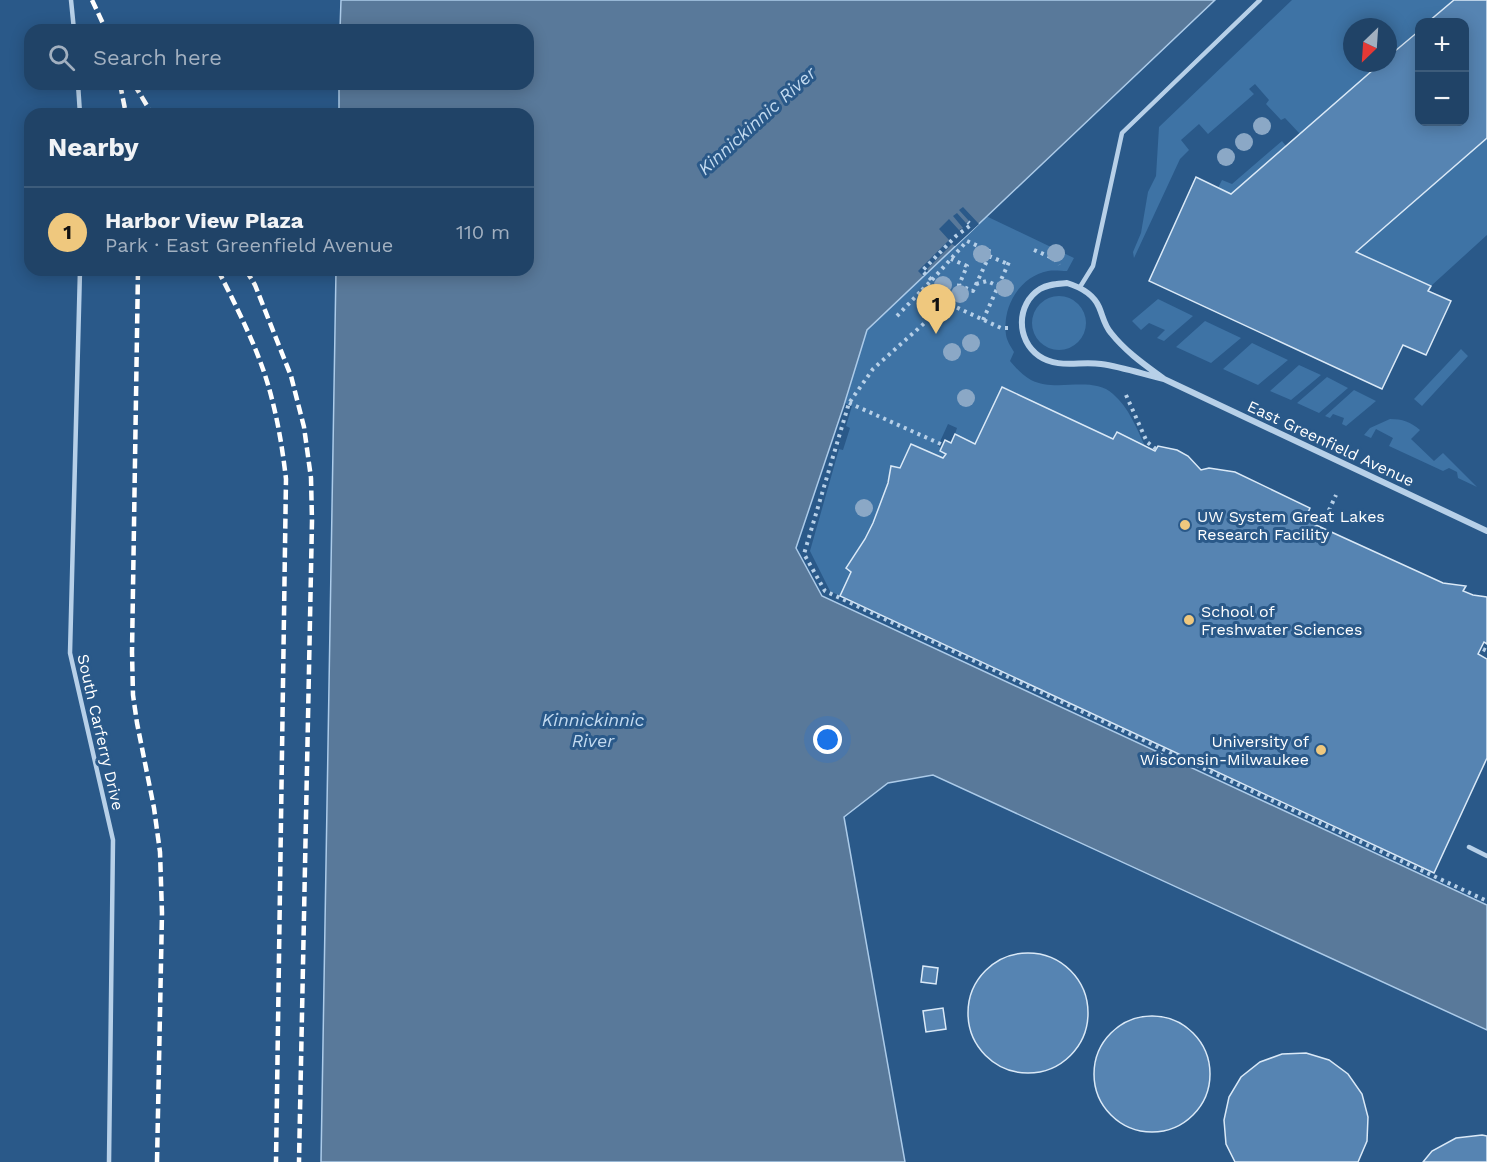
<!DOCTYPE html>
<meta charset="utf-8">
<style>
body{margin:0;font-family:"Work Sans",sans-serif;background:#284a6d;color:#f1f3f6}
.controls{position:absolute;right:18px;top:18px;display:grid;overflow:hidden;border-radius:12px;box-shadow:0 3px 15px #0003}
.controls button{width:54px;height:54px;display:grid;place-items:center;padding:0;border:0;border-bottom:2px solid #3d5c7b;background:#204367;color:#f1f3f6;font:30px sans-serif}
.compass{position:absolute;left:1343px;top:18px;width:54px;height:54px;border-radius:50%;background:#204367;box-shadow:0 3px 15px #0003;rotate:205deg}
.you{position:absolute;left:828px;top:740px;width:21px;height:21px;margin:-15px;border:4px solid #fff;border-radius:50%;background:#1a73e8;box-shadow:0 0 0 9px #1a73e833}
.badge{display:grid;place-items:center;width:39px;height:39px;border-radius:50%;background:#efc87e;color:#111;font-size:20px;font-weight:700}
.pin{position:absolute;translate:-50% -50px;filter:drop-shadow(0 2px 3px #0008)}
.pin::after{content:'';position:absolute;top:32px;width:21px;height:18px;background:inherit;clip-path:polygon(0 0,100% 0,50% 100%)}
.list{margin:0;padding:0;list-style:none}
h2{display:flex;justify-content:space-between;align-items:center;height:78px;margin:0;padding:0 24px;font-size:26px}
h2 small{font-size:20px;font-weight:400;color:#a2b0c0}
.list li{display:grid;grid-template-columns:39px 1fr auto;gap:18px;align-items:center;box-sizing:border-box;height:90px;padding:0 24px;border-top:2px solid #3d5c7b}
.list b{display:block;font-size:22px;white-space:nowrap}
.list p{margin:0;font-size:20px;white-space:nowrap;color:#a2b0c0}
.list em{font-size:20px;font-style:normal;color:#a2b0c0}
.icon{flex:none;width:33px;height:33px;fill:none;stroke:currentColor;stroke-width:2;stroke-linecap:round;stroke-linejoin:round}
.map{position:relative;flex:none;width:1487px;height:1162px;overflow:hidden}
.search{position:absolute;background:#204367;box-shadow:0 3px 15px #0003;left:24px;top:24px;width:510px;height:66px;display:flex;align-items:center;gap:15px;box-sizing:border-box;padding:0 21px;border-radius:18px;color:#a2b0c0;font-size:22px}
.panel{position:absolute;background:#204367;box-shadow:0 3px 15px #0003;left:24px;top:108px;width:510px;height:168px;border-radius:18px}
.map>svg:first-child{display:block}
.green{fill:#3e73a5}
.water{fill:#59799a;stroke:#accbe9;stroke-width:1.5}
.pier{fill:#2a5989}
.building{fill:#5684b2;stroke:#dae9f7;stroke-width:1.5}
.lines{fill:none;stroke-linecap:round;stroke-linejoin:round}
.path{stroke:#b7d0e8;stroke-width:4;stroke-dasharray:3 4.5;stroke-linecap:butt}
.lane{stroke:#b7d0e8;stroke-width:4.5}
.street{stroke:#b7d0e8;stroke-width:6}
.rail{stroke:#fff;stroke-width:4.5;stroke-dasharray:10 4.5;stroke-linecap:butt}
.tree{fill:#8ba8c6}
.poi-dot{fill:#efc87e;stroke:#2a5989;stroke-width:2}
.labels{text-anchor:middle;stroke-width:6;stroke-linejoin:round;paint-order:stroke}
.street-label{font-size:16px;fill:#fff;stroke:#2a5989}
.poi-label{font-size:16px;fill:#fff;stroke:#2a5989;text-anchor:start}
.water-label{font-size:18px;font-style:italic;fill:#c2daf0;stroke:#2a5989}
</style>
<div class="map">
<svg width="1487" height="1162" viewBox="0 0 1487 1162">
<rect width="100%" height="100%" fill="#2a5989"/>
<path class="green" d="M1292,0h162l-26,22h-8l-1,8 -31,27v-30h-36v36h29l-81,71 -15,-16 -4,2 -15,-16 3,-4 -14,-16 -6,5 5,5 -46,40 -9,-10 -18,16 8,10 -9,9 -46,99 -1,-6 8,-19 7,-41 8,-16 3,-49z
M1487,138v97l-56,51 -75,-34z
M1282,141l4,5 -55,48 -13,-6 4,-8 10,4z
M986,216l88,42 -7,13c-6,0 -13,-1 -19,0 -29,6 -46,36 -42,64 1,6 5,12 8,17l-4,9c6,7 12,14 21,19 25,13 61,-5 82,14 16,14 23,33 32,52l-28,-14 -4,7 -111,-52 -27,57 -20,-10 2,-6 -9,-4 -10,22 4,2 -2,3 6,3 -3,4 -32,-14 -11,24 -9,-2c-4,24 -13,52 -26,73 -6,10 -13,19 -19,28l5,5 -11,24 -10,-5 -20,-40 29,-102 4,1 7,-22 -4,-2 6,-20 -7,-3 22,-73z
M1032 323a27 27 0 1 1 54 0a27 27 0 1 1-54 0Z
M1158,299l35,17 -29,25 -7,-3 8,-8 -16,-7 -8,7 -9,-9z
M1205,321l36,17 -30,25 -35,-16z
M1252,343l36,17 -30,25 -35,-16z
M1461,349l7,7 -46,50 -8,-7z
M1299,365l22,10 -30,25 -21,-9z
M1327,377l21,11 -29,25 -22,-10z
M1354,390l22,11 -30,25 -4,-2 2,-6 -11,-4 -3,4 -5,-2z
M1390,419c12,0 21,3 30,11l-9,9 23,22 9,-8 34,34 -19,-9 -1,-6 -8,-4 -6,3 -54,-25 4,-8 -17,-9 -5,9 -7,-3 6,-7z"/>
<path class="water" d="M341,0h874l-348,330 -23,75 -48,143 26,48 665,309v125l-554,-255 -45,8 -44,34 61,345h-584l15,-892h192v-156h-189v-30h189v-54h-188z"/>
<path class="pier" d="M963,207l16,17 -24,22 -3,-2 -25,25 1,2 -5,5 -5,-5 31,-31 -10,-11 10,-10 10,11 4,-2 -10,-12 4,-3 9,10 3,-2 -10,-11z"/>
<path class="building" d="M1454,0h33v138l-131,114 75,34 -3,5 23,10 -25,54 -23,-10 -21,44 -233,-108 47,-104 35,17 150,-131h7v-6l32,-27v92h44v-100h-36z
M1002,387l111,52 4,-7 38,19 3,-5 19,4 11,6 13,14 8,-2 26,4 75,36 -5,12 138,63 23,3 -3,5 10,4 14,2v47l-3,-2 -6,12 9,5v99l-53,115 -594,-277 11,-24 -5,-4 19,-29 8,-16 15,-40 3,-17 9,2 11,-24 32,14 3,-4 -6,-3 5,-11 6,3 4,-9 20,10z
M968 1013a60 60 0 1 1 120 0a60 60 0 1 1-120 0Z
M923,966l15,2 -2,16 -15,-2z
M943,1008l3,21 -20,3 -3,-21z
M1094 1074a58 58 0 1 1 116 0a58 58 0 1 1-116 0Z
M1306,1053l23,7 19,14 14,20 6,23 -1,24 -9,21h-123l-9,-18 -2,-24 5,-23 12,-20 19,-15 22,-8z
M1482,1135l5,1v26h-64l9,-11 24,-13z"/>
<g class="lines">
<path class="path" d="M1034,250l21,9 4,6
M989,256l19,8
M932,280l35,-39 24,11 -18,39 -14,-6 8,-19 -16,-7
M976,284l11,-3 11,5
M947,303l-26,-12 11,-11 -10,-9 34,-35 15,-11 -3,-3
M897,316l24,-25
M983,320l26,-58
M1008,328h-7l-54,-25 -74,66 -24,34 -45,151 21,37 662,310
M1126,395l21,47 9,7
M849,403l94,42
M1307,514l17,7 12,-26
M1483,649l4,2"/>
<path class="lane" d="M71,0l3,30
M78,84l2,30
M80,270l-10,383 43,187 -4,322
M1080,287l13,-21 29,-133 138,-133
M1469,847l18,9"/>
<path class="street" d="M1067,283c13,4 26,10 32,24 4,9 5,18 12,26 15,19 34,32 53,46 -21,-5 -42,-12 -63,-15 -22,-3 -43,5 -62,-8 -23,-16 -23,-52 1,-67 8,-5 17,-5 27,-6z
M1164,379l323,152"/>
<path class="rail" d="M92,0l14,30
M120,84l6,30
M134,84l18,30
M138,270l-6,382 1,43 4,28 17,85 6,44 2,61 -5,249
M218,270c17,34 35,69 47,105 11,34 17,69 21,104l-10,683
M246,270l9,15 36,91 13,51 7,51 1,43 -13,641"/>
</g>
<g class="tree">
<circle cx="1262" cy="126" r="9"/>
<circle cx="1244" cy="142" r="9"/>
<circle cx="1226" cy="157" r="9"/>
<circle cx="1056" cy="253" r="9"/>
<circle cx="982" cy="254" r="9"/>
<circle cx="943" cy="285" r="9"/>
<circle cx="1005" cy="288" r="9"/>
<circle cx="960" cy="294" r="9"/>
<circle cx="971" cy="343" r="9"/>
<circle cx="952" cy="352" r="9"/>
<circle cx="966" cy="398" r="9"/>
<circle cx="864" cy="508" r="9"/>
</g>
<g class="poi-dot">
<circle cx="1185" cy="525" r="6"/>
<circle cx="1189" cy="620" r="6"/>
<circle cx="1321" cy="750" r="6"/>
</g>
<g class="labels">
<g class="street-label">
<text transform="translate(1331 443) rotate(25)" y="6">East Greenfield Avenue</text>
<text transform="translate(101 732) rotate(77)" y="6">South Carferry Drive</text>
</g>
<g class="poi-label">
<text x="1197" y="522">UW System Great Lakes<tspan x="1197" dy="18">Research Facility</tspan></text>
<text x="1201" y="617">School of<tspan x="1201" dy="18">Freshwater Sciences</tspan></text>
<text x="1309" y="747" text-anchor="end">University of<tspan x="1309" dy="18">Wisconsin-Milwaukee</tspan></text>
</g>
<g class="water-label">
<text transform="translate(757 121) rotate(-42)" y="6">Kinnickinnic River</text>
<text x="593" y="726">Kinnickinnic<tspan x="593" dy="21">River</tspan></text>
</g>
</g>
</svg>
<div class="controls">
<button>+</button>
<button>−</button>
</div>
<svg class="compass" viewBox="-18 -18 36 36"><path d="M0-13l5 13h-10z" fill="#e53935"/><path d="M0 13l5-13h-10z" fill="#a2b0c0"/></svg>
<div class="you"></div>
<div class="pin badge" style="left:936px;top:334px">1</div>
<div class="search"><svg class="icon" aria-label="search" viewBox="0 0 24 24"><circle cx="10" cy="10" r="6"/><path d="M15 15l6 6"/></svg>Search here</div>
<section class="panel">
<h2>Nearby<small></small></h2>
<ul class="list">
<li><span class="badge">1</span><div><b>Harbor View Plaza</b><p>Park · East Greenfield Avenue</p></div><em>110 m</em></li>
</ul>
</section>
</div>
